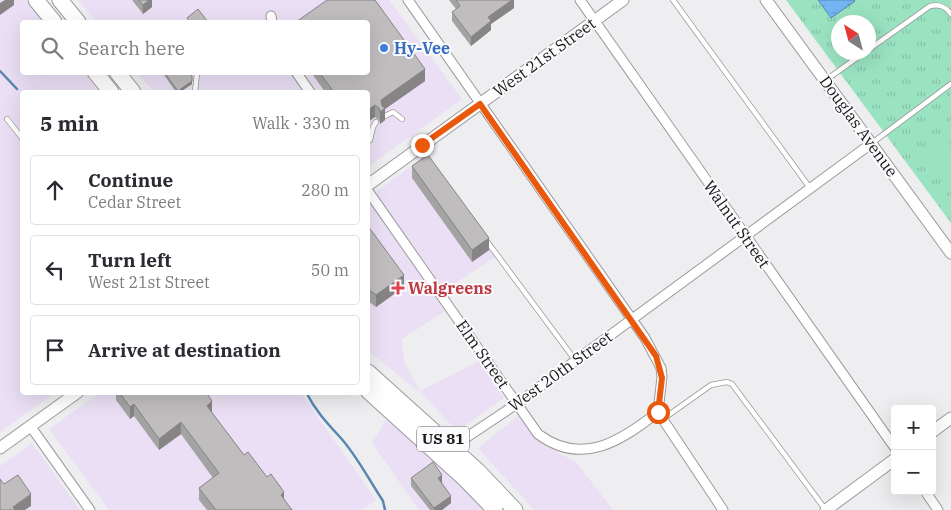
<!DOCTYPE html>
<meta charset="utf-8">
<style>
body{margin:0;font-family:"IBM Plex Serif",serif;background:#f2f2f3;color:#2b2b33}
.controls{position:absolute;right:15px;bottom:15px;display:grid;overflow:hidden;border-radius:5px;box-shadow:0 5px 20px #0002}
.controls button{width:45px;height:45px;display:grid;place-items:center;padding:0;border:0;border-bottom:1px solid #e1e1e2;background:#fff;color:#2b2b33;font:25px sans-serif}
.compass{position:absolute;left:831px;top:15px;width:45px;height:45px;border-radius:50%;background:#fff;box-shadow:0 5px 20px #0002;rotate:324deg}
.stop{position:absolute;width:15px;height:15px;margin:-11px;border:4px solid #ea580c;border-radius:50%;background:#fff}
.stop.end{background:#ea580c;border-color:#fff;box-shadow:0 1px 5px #0008}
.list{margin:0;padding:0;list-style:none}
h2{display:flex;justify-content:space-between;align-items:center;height:65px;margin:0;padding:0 20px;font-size:21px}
h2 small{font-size:16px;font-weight:400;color:#7c7c81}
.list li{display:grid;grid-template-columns:32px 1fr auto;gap:15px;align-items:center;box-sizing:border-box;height:70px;margin:0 10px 10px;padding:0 10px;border:1px solid #e1e1e2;border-radius:5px}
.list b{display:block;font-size:19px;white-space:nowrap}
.list p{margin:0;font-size:16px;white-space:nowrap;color:#7c7c81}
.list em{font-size:16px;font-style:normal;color:#7c7c81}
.icon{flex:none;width:28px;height:28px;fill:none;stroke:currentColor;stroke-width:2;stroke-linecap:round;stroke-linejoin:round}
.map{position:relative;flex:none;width:951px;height:510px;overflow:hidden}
.search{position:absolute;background:#fff;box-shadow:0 5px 20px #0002;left:20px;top:20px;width:350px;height:55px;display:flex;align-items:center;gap:12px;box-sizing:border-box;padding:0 18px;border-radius:5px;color:#7c7c81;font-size:19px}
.panel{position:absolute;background:#fff;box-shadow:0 5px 20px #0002;left:20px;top:90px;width:350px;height:305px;border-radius:5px}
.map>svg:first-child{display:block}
.commercial{fill:#eadff4}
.park{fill:url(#park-tufts);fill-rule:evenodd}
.garden{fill:#9ae3c1}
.water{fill:url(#water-ripples);stroke:#5886b1}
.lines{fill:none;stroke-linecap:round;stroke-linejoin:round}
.stream{stroke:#5886b1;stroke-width:2.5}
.lane-casing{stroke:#9b9b9d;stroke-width:6}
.street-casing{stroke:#9b9b9d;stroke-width:11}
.secondary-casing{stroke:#9b9b9d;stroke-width:13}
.highway-casing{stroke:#9b9b9d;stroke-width:17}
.lane{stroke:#fff;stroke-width:4.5}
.street{stroke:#fff;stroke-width:9}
.secondary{stroke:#fff;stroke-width:11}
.highway{stroke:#fff;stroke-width:15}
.wall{fill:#a4a3a3}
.shaded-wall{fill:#868485}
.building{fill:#bfbdbe;stroke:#868485}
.route{stroke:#ea580c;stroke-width:6}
.shop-dot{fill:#3f7fe0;stroke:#fbfbfe;stroke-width:2}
.health-dot{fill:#e0444e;stroke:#fbfbfe;stroke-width:2}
.labels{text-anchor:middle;stroke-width:4;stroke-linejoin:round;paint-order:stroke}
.shield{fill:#fbfbfe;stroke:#5d5d5e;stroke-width:1}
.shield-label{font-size:15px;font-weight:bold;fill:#19191a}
.shop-label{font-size:16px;font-weight:bold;fill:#366cbe;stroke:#fbfbfe;text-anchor:start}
.street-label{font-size:16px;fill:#19191a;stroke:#fbfbfe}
.health-label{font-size:16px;font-weight:bold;fill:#be3a42;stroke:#fbfbfe;text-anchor:start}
</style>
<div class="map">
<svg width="951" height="510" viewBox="0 0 951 510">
<defs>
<pattern id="park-tufts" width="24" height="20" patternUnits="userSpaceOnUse" patternTransform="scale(1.25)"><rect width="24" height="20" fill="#9ae3c1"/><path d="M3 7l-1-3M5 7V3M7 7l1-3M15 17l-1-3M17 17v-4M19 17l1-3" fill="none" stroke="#84c2a5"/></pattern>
<pattern id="water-ripples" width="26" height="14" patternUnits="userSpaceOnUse" patternTransform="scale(1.25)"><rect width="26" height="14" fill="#73b4f2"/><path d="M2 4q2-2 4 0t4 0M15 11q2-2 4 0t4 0" fill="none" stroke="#639acf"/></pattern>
</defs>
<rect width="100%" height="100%" fill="#eeeef0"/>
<path class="commercial" d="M0,0h25l18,22h-21v50l62,1 16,19h-78v300l33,1 -55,39z
M78,0h311l73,99 -94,68v-75h-214l-17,-19 231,-1v-50h-271z
M426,155l72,100 -63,42 10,14 -43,28 2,22 16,30 59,-30 25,37 -47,33 -37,-39 -52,-41v-153z
M100,393h201l75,107 -14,10h-253l-60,-81z
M518,416l24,28 34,18 37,48h-79l-56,-62z
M386,420l47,36 53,54h-67l-47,-67z
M32,443l48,67h-80v-44z"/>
<path class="park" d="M786,0h165v223zM838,22h30v30h-30z"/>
<path class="garden" d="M945,138l6,9v34l-23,-30z"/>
<path class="water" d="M818,0h36l1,1 -24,17z"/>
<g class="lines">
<path class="stream" d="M0,71l17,18
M306,392c9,18 20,30 33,44 17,18 30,44 44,65l2,9"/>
<g class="lane-casing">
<path id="lane" d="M673,0l137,188
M868,50l62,-44c9,-2 15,0 21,8
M826,80l39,-28
M195,92l2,-19
M385,116l8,-4 9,7
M7,119l15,19
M370,140l3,-13 3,-5
M872,143l79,-59
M486,240l89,120
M663,419l48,-34 16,-3 5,2 93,125"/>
</g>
<g class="street-casing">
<path id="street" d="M408,0l237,338 16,30 1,9 -4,35 65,98
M580,0l315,448
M271,16l1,6
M296,72l14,20
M368,191l170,243c44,33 83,7 120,-22
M31,427l59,83
M449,449l69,-46 354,-260
M925,491l13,19"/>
</g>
<g class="secondary-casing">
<path id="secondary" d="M766,0l185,253
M368,185l255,-185
M932,432l19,-14
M0,448l78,-56
M826,510l69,-51"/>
</g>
<g class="highway-casing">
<path id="highway" d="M36,0l18,22
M60,0l18,22
M95,72l16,20
M117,72l16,20
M368,372l110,99 37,39
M368,391l98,89 29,30"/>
</g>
<use href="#lane" class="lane"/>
<use href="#street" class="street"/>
<use href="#secondary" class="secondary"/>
<use href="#highway" class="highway"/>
</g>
<path class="wall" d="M132,0h20v7l-9,7z
M449,0h65v8l-23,16v6l-20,16 -19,-25v-9l4,-3z
M162,72h27l3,8v4l-12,8h-4z
M311,72h57l57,9 -40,28v11l-5,4 -1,-4 -4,-3 -7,-25h-43z
M412,166l77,84 -17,12 -60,-84z
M368,226l36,61 -28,20 -8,-6z
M116,392h90l6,21 32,42 23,22 25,33h-85l-8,-10v-12l14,-10 -32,-44 -22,16 -25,-34 -4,3 -14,-19z
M411,478l31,4 9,21 -9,7h-12l-19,-24z"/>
<path class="shaded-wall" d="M5,0h9v5l-14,10v-12z
M149,0h3v7l-9,7v-9z
M512,0h2v8l-23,16v6l-20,16v-9l17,-20z
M425,69v12l-40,28v11l-5,4v-12l1,-12z
M192,81v3l-12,8h-2v-1z
M375,105v12l-7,5v-12z
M489,238v12l-17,12v-12z
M404,275v12l-28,20v-12z
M212,401v12l-5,-7z
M134,404v12l-4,3v-12z
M181,422v12l-22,16v-11z
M442,475v7l-4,3v-7z
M284,492v12l-3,-9z
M31,494v12l-6,4h-12v-3z
M451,496v7l-9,7h-8v-2z"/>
<path class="building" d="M139,0h10l-6,5z
M327,0h48l50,69 -44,31 1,6 3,2 -5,4 -1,-4 -4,-3 -7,5v-18h-34l-15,-20h49v-50h-72z
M456,0h56l-24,17 3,4 -20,16 -19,-25 8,-6z
M198,9l10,13h-18l-3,-4z
M164,72h25l3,4v5l-14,10z
M428,155l61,83 -17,12 -60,-84z
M368,226l36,49 -28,20 -8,-6z
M119,392h87l6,9 -5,5 37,49 4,-3 19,25 4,-3 13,18 -3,3 11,15h-76l-17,-22 20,-15 -38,-51 -22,17 -25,-35 -4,3z
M433,462l9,13 -4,3 13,18 -17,12 -23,-30z
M18,475l13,19 -18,13 2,3h-15v-31l4,5z"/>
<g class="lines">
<path class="route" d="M422,145l58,-41 176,252 6,22 -4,34"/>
</g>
<circle class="shop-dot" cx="384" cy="48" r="5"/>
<path class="health-dot" d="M395.5 280.5h5v5h5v5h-5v5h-5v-5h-5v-5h5z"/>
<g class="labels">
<rect class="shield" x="417" y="426.5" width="52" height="25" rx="4"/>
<g class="shield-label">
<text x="443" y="444">US 81</text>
</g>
<g class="shop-label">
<text x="394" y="54">Hy-Vee</text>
</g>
<g class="street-label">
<text transform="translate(544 57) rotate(-36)" y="6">West 21st Street</text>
<text transform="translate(859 126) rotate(54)" y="6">Douglas Avenue</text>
<text transform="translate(737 224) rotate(55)" y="6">Walnut Street</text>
<text transform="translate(483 354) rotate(55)" y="6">Elm Street</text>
<text transform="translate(560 371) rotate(-36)" y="6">West 20th Street</text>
</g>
<g class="health-label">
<text x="408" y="294">Walgreens</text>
</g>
</g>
</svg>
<div class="controls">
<button>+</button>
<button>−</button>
</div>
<svg class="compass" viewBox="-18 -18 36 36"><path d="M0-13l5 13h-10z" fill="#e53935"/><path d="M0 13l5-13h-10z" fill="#7c7c81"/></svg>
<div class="stop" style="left:658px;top:412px"></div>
<div class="stop end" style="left:422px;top:145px"></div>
<div class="search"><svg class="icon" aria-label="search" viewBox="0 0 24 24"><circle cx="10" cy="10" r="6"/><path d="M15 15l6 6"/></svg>Search here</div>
<section class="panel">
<h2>5 min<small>Walk · 330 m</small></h2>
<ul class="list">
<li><svg class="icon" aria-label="ahead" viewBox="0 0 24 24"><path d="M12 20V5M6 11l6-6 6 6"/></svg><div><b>Continue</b><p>Cedar Street</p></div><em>280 m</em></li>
<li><svg class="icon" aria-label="left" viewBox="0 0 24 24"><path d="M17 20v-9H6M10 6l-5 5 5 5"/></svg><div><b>Turn left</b><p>West 21st Street</p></div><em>50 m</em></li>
<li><svg class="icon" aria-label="arrive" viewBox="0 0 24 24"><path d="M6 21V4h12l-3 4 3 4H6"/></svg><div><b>Arrive at destination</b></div></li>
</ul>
</section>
</div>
